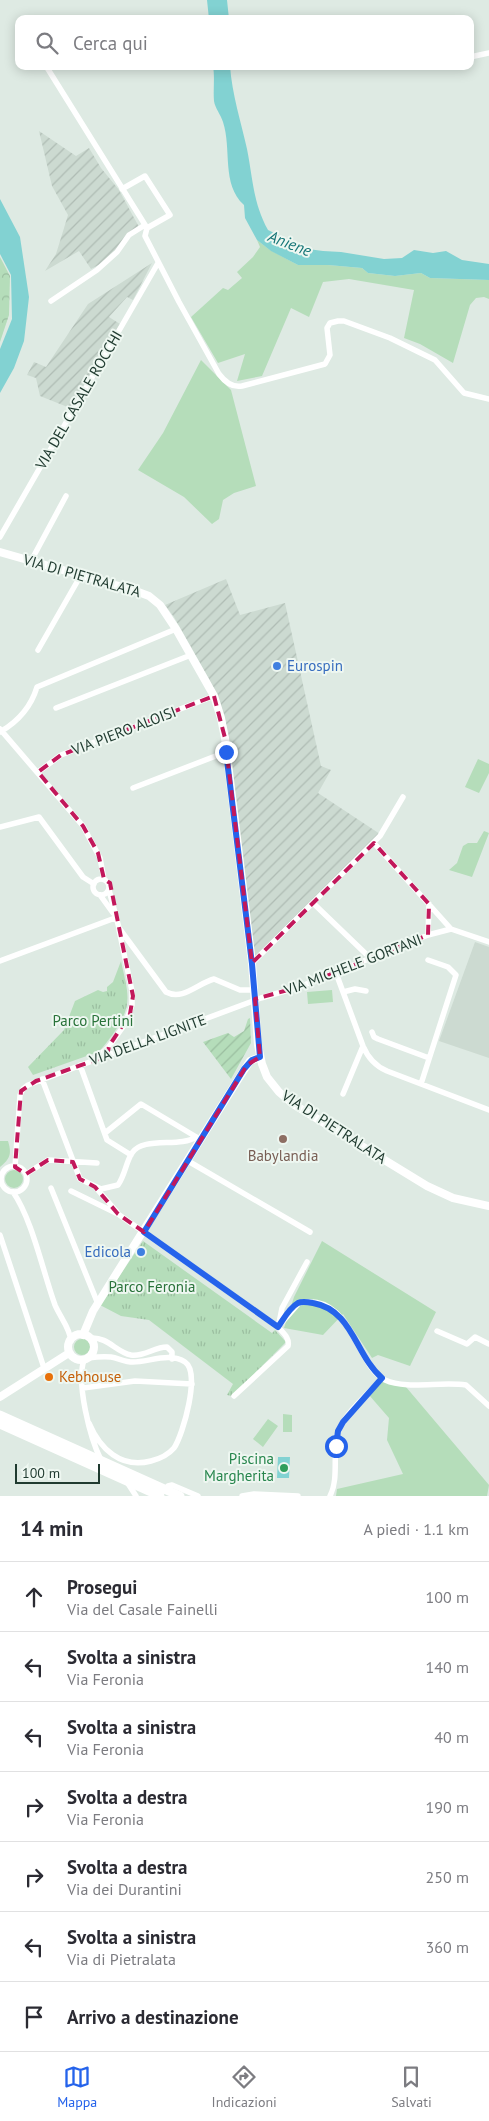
<!DOCTYPE html>
<html lang="it">
<meta charset="utf-8">
<style>
body{margin:0;font-family:"PT Sans",sans-serif;background:#f2f2f3;color:#2b2b33}
.scale{position:absolute;left:15px;bottom:12px;width:85px;box-sizing:border-box;padding-left:5px;border:2px solid #1f3a2f;border-top:0;font-size:14px;line-height:18px;white-space:nowrap;color:#1f3a2f;-webkit-text-stroke:4px #eef7f1;paint-order:stroke}
.stop{position:absolute;width:15px;height:15px;margin:-11px;border:4px solid #2563eb;border-radius:50%;background:#fff}
.stop.end{background:#2563eb;border-color:#fff;box-shadow:0 1px 5px #0008}
.list{margin:0;padding:0;list-style:none}
h2{display:flex;justify-content:space-between;align-items:center;height:65px;margin:0;padding:0 20px;font-size:21px}
h2 small{font-size:16px;font-weight:400;color:#7c7c81}
.list li{display:grid;grid-template-columns:32px 1fr auto;gap:15px;align-items:center;box-sizing:border-box;height:70px;padding:0 20px;border-top:1px solid #e1e1e2}
.list b{display:block;font-size:19px;white-space:nowrap}
.list p{margin:0;font-size:16px;white-space:nowrap;color:#7c7c81}
.list em{font-size:16px;font-style:normal;color:#7c7c81}
.icon{flex:none;width:28px;height:28px;fill:none;stroke:currentColor;stroke-width:2;stroke-linecap:round;stroke-linejoin:round}
.map{position:relative;flex:none;width:489px;height:1496px;overflow:hidden}
.search{position:absolute;background:#fff;box-shadow:0 2px 12px #0003;left:15px;right:15px;top:15px;height:55px;display:flex;align-items:center;gap:12px;box-sizing:border-box;padding:0 18px;border-radius:10px;color:#7c7c81;font-size:19px}
.sheet{height:555px;background:#fff}
nav{display:flex;justify-content:space-around;align-items:center;box-sizing:border-box;height:70px;border-top:1px solid #e1e1e2;background:#fff;font-size:14px;color:#7c7c81}
nav a{display:grid;justify-items:center;gap:2px}
nav .on{color:#2563eb}
.map>svg:first-child{display:block}
.built{fill:#ccdad1}
.industrial{fill:url(#industrial-furrows)}
.grass{fill:#b5ddba}
.forest{fill:url(#forest-crowns)}
.park{fill:url(#park-tufts)}
.garden{fill:url(#garden-furrows)}
.water{fill:#82d2d2}
.lines{fill:none;stroke-linecap:round;stroke-linejoin:round}
.minor{stroke:#fff;stroke-width:5.5}
.tertiary{stroke:#fff;stroke-width:8}
.secondary{stroke:#fff;stroke-width:9}
.route{stroke:#2563eb;stroke-width:6}
.marked{fill:none;stroke:#c2185b;stroke-width:4;stroke-dasharray:10 6;stroke-linejoin:round}
.shop-dot{fill:#3f7fe0;stroke:#eef7f1;stroke-width:2}
.education-dot{fill:#8d6e63;stroke:#eef7f1;stroke-width:2}
.food-dot{fill:#e8710a;stroke:#eef7f1;stroke-width:2}
.leisure-dot{fill:#2e9e5b;stroke:#eef7f1;stroke-width:2}
.labels{text-anchor:middle;stroke-width:4;stroke-linejoin:round;paint-order:stroke}
.street-label{font-size:15px;fill:#1f3a2f;stroke:#eef7f1}
.shop-label{font-size:15px;fill:#366cbe;stroke:#eef7f1;text-anchor:start}
.park-label{font-size:15px;fill:#287239;stroke:#eef7f1}
.education-label{font-size:15px;fill:#785e54;stroke:#eef7f1}
.food-label{font-size:15px;fill:#c56008;stroke:#eef7f1;text-anchor:start}
.leisure-label{font-size:15px;fill:#27864d;stroke:#eef7f1;text-anchor:end}
.water-label{font-size:16px;font-style:italic;fill:#177678;stroke:#eef7f1}
</style>
<div class="map">
<svg width="489" height="1496" viewBox="0 0 489 1496">
<defs>
<pattern id="industrial-furrows" width="10" height="10" patternUnits="userSpaceOnUse" patternTransform="scale(1.25)"><rect width="10" height="10" fill="#ccdad1"/><path d="M-1 1l2-2M0 10L10 0M9 11l2-2" fill="none" stroke="#afbcb4"/></pattern>
<pattern id="forest-crowns" width="20" height="18" patternUnits="userSpaceOnUse" patternTransform="scale(1.25)"><rect width="20" height="18" fill="#b5ddba"/><path d="M2 6a3 3 0 1 1 6 0M12 15a3 3 0 1 1 6 0" fill="none" stroke="#9bbea0"/></pattern>
<pattern id="park-tufts" width="24" height="20" patternUnits="userSpaceOnUse" patternTransform="scale(1.25)"><rect width="24" height="20" fill="#b5ddba"/><path d="M3 7l-1-3M5 7V3M7 7l1-3M15 17l-1-3M17 17v-4M19 17l1-3" fill="none" stroke="#9bbea0"/></pattern>
<pattern id="garden-furrows" width="10" height="10" patternUnits="userSpaceOnUse" patternTransform="scale(1.25)"><rect width="10" height="10" fill="#b5ddba"/><path d="M-1 1l2-2M0 10L10 0M9 11l2-2" fill="none" stroke="#9bbea0"/></pattern>
</defs>
<rect width="100%" height="100%" fill="#deeae3"/>
<path class="built" d="M475,942l14,5v111l-50,-17z"/>
<path class="industrial" d="M39,131l37,25 13,-8 12,20 18,22 20,37 -35,35 -13,7 -12,-18 -34,20 11,-17 12,-39 -16,-29z
M152,263l-19,37 -6,-3 -18,20 11,7 -50,84 -30,-12 -4,-18 -9,-3 7,-13 12,5 42,-63z
M226,579l14,36 45,-12 36,163 10,4 -13,23 62,41 -126,123 -29,-237 -5,-18 -11,-23 -35,-62 -9,-12z"/>
<path class="grass" d="M257,240l13,10 28,15h30l34,3 6,5 27,3 26,-3 9,5 59,2v19l-5,-2 -8,1 -6,7 -17,58 -33,-19 -16,-6 10,-48 -65,-11 -26,3 -14,35 -18,-9 -29,68 -25,5 8,-27 -27,9 -27,-46 32,-29 5,2 14,-12 -5,-6 16,-15 7,-10z
M201,360l30,30 25,96 -22,7 -11,7 -4,19 -7,5 -28,-27 -46,-27 25,-37z
M478,759l11,5v9l-10,20 -14,-6z
M484,831l5,2 -17,44 -23,-7 8,-7 6,-17 5,-3h9z
M332,990l1,12 -25,2 -1,-12z
M0,1141h8c4,13 2,18 -8,26z
M5 1179a9 9 0 1 1 18 0a9 9 0 1 1-18 0Z
M322,1241l114,71 -26,54 -32,-11 -6,3 -29,-44 -20,21 -39,-7 10,-31z
M74 1347a8 8 0 1 1 16 0a8 8 0 1 1-16 0Z
M382,1381l24,6 83,98 -2,11h-151l1,-7 66,-15 -16,-34 2,-22 -20,-23z
M283,1414l9,1v17h-9z
M268,1419l10,7 -15,21 -10,-8z"/>
<path class="forest" d="M0,257l10,19 -1,39 -9,27z"/>
<path class="park" d="M121,961c7,33 13,43 -8,73 -5,6 -9,13 -15,18l-65,23 -5,-8 36,-37 11,-29 23,-11 5,2 4,-1v-4l6,-5z
M143,1241l129,92 3,-3 11,12 -54,54 -5,-1 6,-11 -84,-64 -28,-4 -21,-11z"/>
<path class="garden" d="M250,1018l1,25 -20,36 -28,-37 25,-9 6,4 10,-6 4,-12z"/>
<path class="water" d="M207,0h20l2,19h-20z
M213,66h17c2,28 11,56 17,83 6,30 6,54 21,81l40,19 15,2 18,1 43,7 18,-1 12,-8 19,3 13,-2 16,9 27,4v16l-59,-2 -9,-5 -26,3 -27,-3 -6,-5 -34,-3h-30l-27,-14 -14,-11 -12,-22 -1,-13c-23,-21 -12,-56 -21,-83 -2,-7 -8,-14 -9,-21 -1,-12 1,-23 -1,-35z
M0,199l20,38 9,60 -5,44 -10,27 -14,25v-44l12,-30 -1,-44 -11,-21z
M278,1457h12l-1,21h-12z"/>
<g class="lines">
<path class="minor" d="M470,57l19,-4
M46,66l101,162 -2,8 34,66 40,72c6,8 13,14 23,12l83,-22 5,-9 -3,-27 3,-5 8,-2h6l46,17 45,22 29,33 25,6
M122,189l23,-13 25,39 -23,13
M51,301l46,-31 20,-18 12,-17 16,-10
M0,537l158,-274
M31,561l35,-65
M38,650l43,-75
M56,708l135,-53
M0,729l83,97 17,32 4,21
M0,732c19,-11 31,-25 37,-45l139,-58
M38,772l23,-17 153,-59
M133,788l93,-36
M0,827l39,-10 44,60 11,7
M374,843l77,86 38,13
M93 887a8 8 0 1 1 16 0a8 8 0 1 1-16 0Z
M109,890l10,38 47,64c17,9 32,-9 48,-13l26,11h14
M100,895l13,18
M313,903l53,51
M428,935l1,-31
M0,961l115,-43
M252,963l128,-127 23,-39
M336,973l27,73c5,12 12,20 24,25l102,39
M343,992l12,-3 11,2
M372,1032l2,5 4,2 51,19
M97,1057l11,-9 17,-24 7,-19v-14l-13,-61
M80,1065l27,75 24,15
M42,1079l38,100 21,10 17,-4c7,-10 8,-23 14,-32 11,-17 48,-5 64,-16
M421,1084l35,-109 -8,-8 -20,-7
M343,1094l20,-48
M105,1133l36,-29 57,34
M188,1161l122,71
M1 1179a13 13 0 1 1 26 0a13 13 0 1 1-26 0Z
M15,1167l5,-72 3,-6 5,-4 233,-87 38,-11 129,-52 23,-6
M26,1174l22,-14 49,3
M51,1188l47,116
M97,1189l20,23
M71,1191l47,23 160,113c5,6 12,11 10,19l-54,50
M13,1192c19,27 30,80 42,113 5,12 15,23 16,36
M0,1235l44,133
M279,1323l3,-15 25,-46
M278,1327l21,-24c52,-12 56,62 86,77 22,10 56,1 81,5l23,21
M437,1331l30,13 8,-7 14,7
M91,1338c17,-1 25,14 40,17 13,2 23,-8 36,-8l5,5v7
M88,1358c7,-1 15,-2 23,-1 7,1 14,5 22,5 16,0 37,-10 52,0 16,10 -2,73 -11,86 -6,7 -15,11 -23,13 -30,8 -51,-12 -62,-38
M84,1360c-8,23 6,78 17,100
M83,1388l52,-7 57,3
M127,1482l9,14
M165,1491l3,-5 4,-1 26,11
M242,1496l12,-2 44,2
M330,1496c10,-19 1,-46 9,-66 6,-17 31,-38 43,-52"/>
<path class="tertiary" d="M0,552l133,38 16,6 11,9 16,24 38,67 7,22 4,20 27,225 6,82 4,19 5,13 12,15 14,12 134,82 26,12 36,8
M68 1347a13 13 0 1 1 26 0a13 13 0 1 1-26 0Z
M83,1335l10,-24 146,-233 11,-17 10,-4
M0,1397l69,-44"/>
<path class="secondary" d="M0,1415l180,81
M0,1424l160,72"/>
</g>
<g class="lines">
<path class="route" d="M226,752l26,212 8,93 -8,3 -8,9 -100,163 134,95c5,-7 11,-19 20,-24 4,-2 10,-1 15,0 40,7 42,52 69,75l-39,44 -5,9 -2,15"/>
</g>
<path class="marked" d="M214,696l11,42 27,225 122,-120 55,61 -1,31 -129,52 -44,12 5,58 -13,8 -103,167 -26,-18 -23,-27 -15,-8 -7,-17 -25,-2 -22,14 -11,-7 6,-76 15,-10 71,-25 2,-10 21,-32 3,-18 -23,-113 -6,-4 -6,-26 -15,-27 -45,-54 23,-17z"/>
<g class="shop-dot">
<circle cx="277" cy="666" r="5"/>
<circle cx="141" cy="1252" r="5"/>
</g>
<circle class="education-dot" cx="283" cy="1139" r="5"/>
<circle class="food-dot" cx="49" cy="1377" r="5"/>
<circle class="leisure-dot" cx="284" cy="1468" r="5"/>
<g class="labels">
<g class="street-label">
<text transform="translate(79 400) rotate(-60)" y="5">VIA DEL CASALE ROCCHI</text>
<text transform="translate(82 576) rotate(16)" y="5">VIA DI PIETRALATA</text>
<text transform="translate(124 731) rotate(-21)" y="5">VIA PIERO ALOISI</text>
<text transform="translate(353 965) rotate(-21)" y="5">VIA MICHELE GORTANI</text>
<text transform="translate(148 1040) rotate(-20)" y="5">VIA DELLA LIGNITE</text>
<text transform="translate(334 1127) rotate(33)" y="5">VIA DI PIETRALATA</text>
</g>
<g class="shop-label">
<text x="287" y="671">Eurospin</text>
<text x="131" y="1257" text-anchor="end">Edicola</text>
</g>
<g class="park-label">
<text x="93" y="1026">Parco Pertini</text>
<text x="152" y="1292">Parco Feronia</text>
</g>
<g class="education-label">
<text x="283" y="1161">Babylandia</text>
</g>
<g class="food-label">
<text x="59" y="1382">Kebhouse</text>
</g>
<g class="leisure-label">
<text x="274" y="1464">Piscina<tspan x="274" dy="17">Margherita</tspan></text>
</g>
<g class="water-label">
<text transform="translate(290 243) rotate(21)" y="6">Aniene</text>
</g>
</g>
</svg>
<div class="scale">100 m</div>
<div class="stop" style="left:336px;top:1446px"></div>
<div class="stop end" style="left:226px;top:752px"></div>
<div class="search"><svg class="icon" aria-label="search" viewBox="0 0 24 24"><circle cx="10" cy="10" r="6"/><path d="M15 15l6 6"/></svg>Cerca qui</div>
</div>
<section class="sheet">
<h2>14 min<small>A piedi · 1.1 km</small></h2>
<ul class="list">
<li><svg class="icon" aria-label="ahead" viewBox="0 0 24 24"><path d="M12 20V5M6 11l6-6 6 6"/></svg><div><b>Prosegui</b><p>Via del Casale Fainelli</p></div><em>100 m</em></li>
<li><svg class="icon" aria-label="left" viewBox="0 0 24 24"><path d="M17 20v-9H6M10 6l-5 5 5 5"/></svg><div><b>Svolta a sinistra</b><p>Via Feronia</p></div><em>140 m</em></li>
<li><svg class="icon" aria-label="left" viewBox="0 0 24 24"><path d="M17 20v-9H6M10 6l-5 5 5 5"/></svg><div><b>Svolta a sinistra</b><p>Via Feronia</p></div><em>40 m</em></li>
<li><svg class="icon" aria-label="right" viewBox="0 0 24 24"><path d="M7 20v-9h11M14 6l5 5-5 5"/></svg><div><b>Svolta a destra</b><p>Via Feronia</p></div><em>190 m</em></li>
<li><svg class="icon" aria-label="right" viewBox="0 0 24 24"><path d="M7 20v-9h11M14 6l5 5-5 5"/></svg><div><b>Svolta a destra</b><p>Via dei Durantini</p></div><em>250 m</em></li>
<li><svg class="icon" aria-label="left" viewBox="0 0 24 24"><path d="M17 20v-9H6M10 6l-5 5 5 5"/></svg><div><b>Svolta a sinistra</b><p>Via di Pietralata</p></div><em>360 m</em></li>
<li><svg class="icon" aria-label="arrive" viewBox="0 0 24 24"><path d="M6 21V4h12l-3 4 3 4H6"/></svg><div><b>Arrivo a destinazione</b></div></li>
</ul>
</section>
<nav>
<a class="on"><svg class="icon" aria-label="map" viewBox="0 0 24 24"><path d="M3 6l6-2 6 2 6-2v14l-6 2-6-2-6 2zM9 4v14M15 6v14"/></svg>Mappa</a>
<a><svg class="icon" aria-label="directions" viewBox="0 0 24 24"><path d="M12 3l9 9-9 9-9-9zM9 14v-3h6M13 9l2 2-2 2"/></svg>Indicazioni</a>
<a><svg class="icon" aria-label="saved" viewBox="0 0 24 24"><path d="M7 4h10v16l-5-4-5 4z"/></svg>Salvati</a>
</nav>
